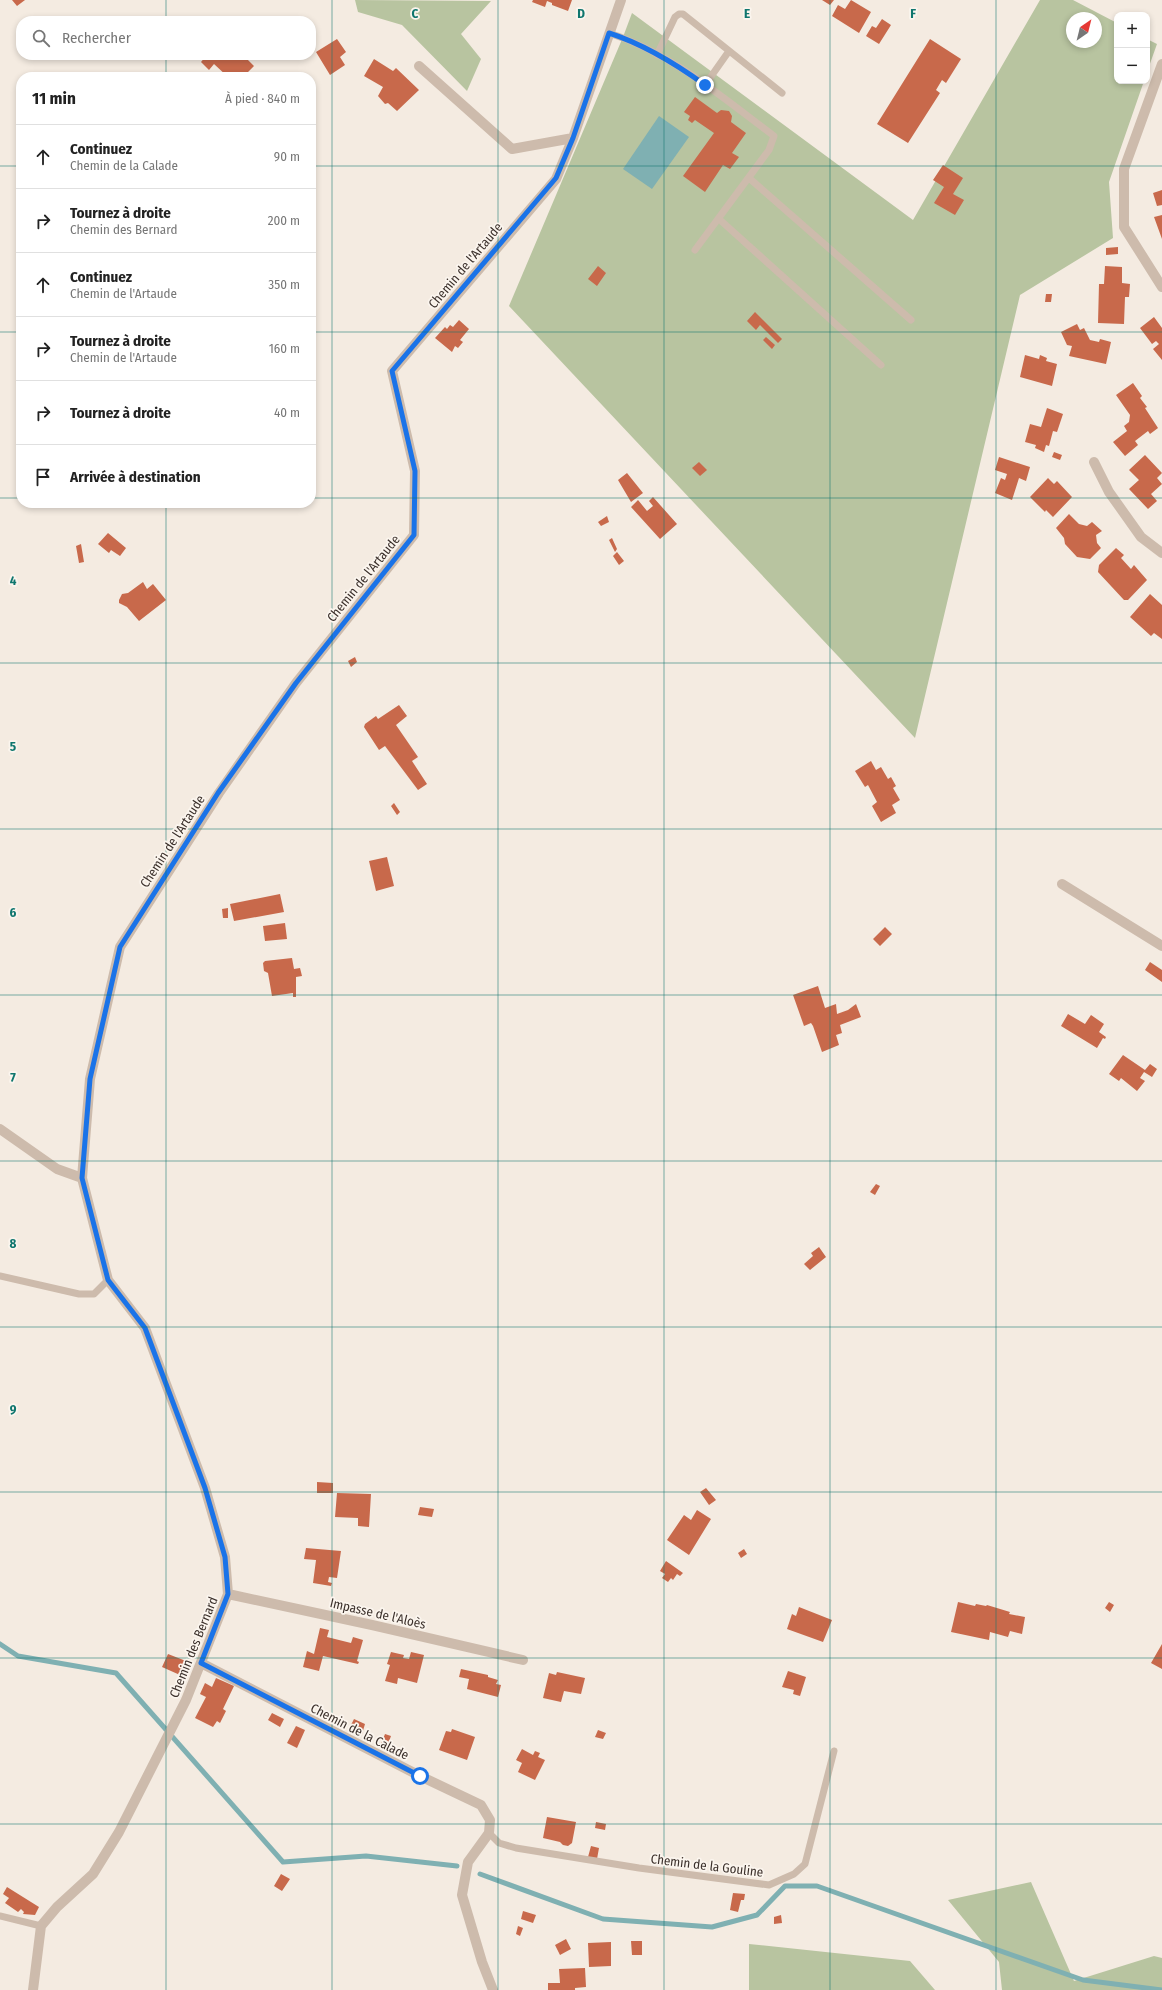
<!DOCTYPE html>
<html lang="fr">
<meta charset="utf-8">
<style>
body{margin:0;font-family:"Fira Sans Condensed",sans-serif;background:#f6f6f6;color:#222}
.controls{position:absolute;right:12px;top:12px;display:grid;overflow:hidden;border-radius:8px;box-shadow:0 2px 6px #0003}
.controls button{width:36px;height:36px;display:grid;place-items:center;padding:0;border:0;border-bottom:1px solid #e0e0e0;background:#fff;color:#222;font:20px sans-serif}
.compass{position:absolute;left:1066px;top:12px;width:36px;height:36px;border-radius:50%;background:#fff;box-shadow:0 2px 6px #0003;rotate:35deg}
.stop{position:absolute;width:12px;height:12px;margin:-9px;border:3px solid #1a73e8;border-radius:50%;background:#fff}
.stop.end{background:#1a73e8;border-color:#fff;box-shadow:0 1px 4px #0008}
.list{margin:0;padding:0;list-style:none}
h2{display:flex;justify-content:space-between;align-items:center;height:52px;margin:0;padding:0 16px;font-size:17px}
h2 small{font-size:13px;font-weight:400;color:#767676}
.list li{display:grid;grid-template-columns:26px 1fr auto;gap:12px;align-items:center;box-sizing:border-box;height:64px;padding:0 16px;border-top:1px solid #e0e0e0}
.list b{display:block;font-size:15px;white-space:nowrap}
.list p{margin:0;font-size:13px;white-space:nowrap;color:#767676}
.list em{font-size:13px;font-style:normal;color:#767676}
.icon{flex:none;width:22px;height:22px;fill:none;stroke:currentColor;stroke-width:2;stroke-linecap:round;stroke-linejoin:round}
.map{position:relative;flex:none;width:1162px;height:1990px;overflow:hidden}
.search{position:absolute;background:#fff;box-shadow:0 2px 6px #0003;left:16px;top:16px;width:300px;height:44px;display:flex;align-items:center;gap:10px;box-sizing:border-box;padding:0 14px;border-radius:16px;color:#767676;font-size:15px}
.panel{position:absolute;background:#fff;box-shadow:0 2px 6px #0003;left:16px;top:72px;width:300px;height:436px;border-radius:16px}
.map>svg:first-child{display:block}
.green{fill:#b8c4a0;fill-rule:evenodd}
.water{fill:#7fb0b2}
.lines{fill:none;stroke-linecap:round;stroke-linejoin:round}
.stream{stroke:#7fb0b2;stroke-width:5}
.building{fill:#c8694b}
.service{stroke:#cdbbac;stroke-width:7}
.minor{stroke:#cdbbac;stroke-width:10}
.route{stroke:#1a73e8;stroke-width:5}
.grid{fill:none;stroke:#0f766e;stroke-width:1;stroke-opacity:0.55}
.labels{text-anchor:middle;stroke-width:3.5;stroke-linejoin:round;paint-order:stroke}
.street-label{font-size:13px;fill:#3b302b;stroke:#fbf5ee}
.grid-label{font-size:13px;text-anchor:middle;font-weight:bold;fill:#0f766e;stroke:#fbf5ee;stroke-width:3.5;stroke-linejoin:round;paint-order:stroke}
</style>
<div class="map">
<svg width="1162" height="1990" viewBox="0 0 1162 1990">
<rect width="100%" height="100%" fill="#f4ebe1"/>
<path class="green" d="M355,0l136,1 -30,33 20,25 -14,32 -65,-66 -44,-13z
M1040,0h33l44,23v58h27l-35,101 4,56 -93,57 -105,443 -406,-432 114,-269 9,-24 281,207zM1072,18h24v24h-24z
M1147,39l10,5 -10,28z
M1031,1882l43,99 80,-25 8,2v32h-160l-3,-28 -51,-62z
M749,1944l161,17 25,29h-186z"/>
<path class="water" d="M659,116l30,21 -37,52 -29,-20z"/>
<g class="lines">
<path class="stream" d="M0,1644l18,12 98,17 167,189 83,-6 91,10
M480,1874l123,45 109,8 45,-12 28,-29h32l266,94 79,10"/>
</g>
<path class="building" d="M12,0h13l-8,6z
M533,0h39l-4,11 -16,-6v-2l-5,-2 -2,6 -13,-5z
M822,0h12l-4,5z
M851,0l20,12 -12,21 -27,-17 6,-11 7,4z
M882,19l9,6 -12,19 -13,-8 6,-10 4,2z
M337,39l9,13 -6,5 5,8 -15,10 -14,-23z
M930,39l31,20 -15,24 -4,-3 -6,10 4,3 -32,50 -31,-19z
M213,55h30l11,11 -7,7 4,4h-23l-14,-13 -5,6 -8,-8 5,-6 3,3z
M374,59l19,12 3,-3 23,22 -22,21 -9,-8 -3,1 -7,-8 5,-9 -19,-11z
M695,97l22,16 4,-3 8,1 3,5 -1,6 15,11 -14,20 7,4 -9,12 -7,-4 -18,27 -22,-16 31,-43 -19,-13 -3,3 -4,-3 2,-4 -6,-4z
M943,165l20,13 -10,16 11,6 -9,15 -21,-12 10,-16 -11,-7z
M1162,190v15l-5,1 -4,-13z
M1162,215v24l-8,-22z
M1118,247v7l-12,1v-7z
M598,266l8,7 -9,13 -9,-7z
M1105,266l17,1v16l8,1 -1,13h-4l-1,27 -26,-1 1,-39h5z
M1046,294h6l-1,8h-6z
M755,312l27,27 -4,4 -18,-18 -4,5 -9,-9z
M1154,317l8,11v32l-9,-11 6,-5 -3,-3 -4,3 -12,-16z
M459,320l10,9 -9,11 3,2 -5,6 -3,-2 -3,6 -17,-14 10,-11 2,2 3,-4 3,2z
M1077,324l3,6 4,-2 6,12 9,2 1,-3 11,3 -5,22 -37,-8 3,-10 -5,-1 -6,-13z
M766,337l9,8 -3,4 -9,-9z
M1025,355l14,4 1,-4 7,3 -1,3 11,3 -5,22 -32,-9z
M1133,383l9,13 -2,2 7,9 -2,1 13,20 -8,6 -2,-3 -13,10 3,4 -13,11 -12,-14 14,-11 -3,-5 5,-4 1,-7 -14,-20z
M1047,408l16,6 -6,18 -4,-1 -4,15 -3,-1 -2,7 -9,-4 1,-3 -11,-3 5,-18 11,3z
M1054,452l8,3 -2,5 -8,-3z
M1145,455l17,18 -5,5 5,6 -11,10 6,7 -9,8 -19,-20 10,-9 -10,-10z
M999,457l31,10 -4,14 -7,-3 -7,22 -17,-7 6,-15 4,2 2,-6 -12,-4z
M699,462l8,8 -7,6 -8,-8z
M627,473l16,20 -12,9 -13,-22z
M1048,478l6,6 3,-3 15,16 -19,20 -7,-7 -1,2 -15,-15z
M653,497l24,27 -17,15 -29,-32 7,-7 9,11 6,-5 -4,-5z
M1069,514l10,10 8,2 5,-4 10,9 -6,4 1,8 4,5 -11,11 -13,-2 -12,-13 -1,-6 -8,-10z
M607,516l2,6 -8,4 -3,-4z
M108,533l18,15 -6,8 -9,-6 -2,3 -11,-9z
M612,538l5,11 -2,3 -6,-12z
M81,544l3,18 -5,1 -3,-17z
M1116,548l8,7 -3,3 10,11 3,-4 13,15 -19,20h-4l-26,-28 1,-7z
M617,552l7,9 -5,4 -6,-9z
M143,582l4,7 6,-5 13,16 -27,21 -12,-14 -8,-4v-3l3,-6 6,-1z
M1150,594l12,11v34l-8,-6 -3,3 -21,-19z
M355,657l2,5 -6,5 -3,-6z
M399,705l8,11 -11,9 22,32 -6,4 15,23 -9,6 -33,-44 -6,4 -15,-23 1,-3 11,-8 2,3z
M871,761l5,9 5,-3 7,12 3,-2 5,9 -3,2 7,12 -8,5 4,8 -15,9 -9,-16 5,-4 -9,-17 -3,2 -10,-16z
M394,803l6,9 -3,3 -6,-9z
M387,857l7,29 -18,5 -7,-30z
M280,894l4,18 -50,9 -4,-17z
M228,908v10h-5l-1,-9z
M285,923l2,16 -22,2 -2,-15z
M885,927l7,7 -12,12 -7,-7z
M292,958l2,11 6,-1 2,8 -6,1v20h-3v-4l-21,3 -4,-23 -4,-2 -1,-8 2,-2z
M1150,962l12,8v12l-17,-12z
M818,986l7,22 11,-4 1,10 11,-4 8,-6 5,13 -21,8 2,8 -6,2 3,10 -17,7 -9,-26 -2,-3 -7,3 -11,-31z
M1068,1014l17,10 6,-9 13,9 -5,8 7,5 -1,2 -2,-1 -6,10 -36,-22z
M1123,1055l22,15 5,-6 7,5 -5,8 -8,-5 -4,6 5,3 -8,10 -16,-13 -2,3 -10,-7z
M876,1184l4,2 -5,9 -5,-3z
M819,1247l7,10 -16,13 -6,-6 9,-8 -2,-3z
M317,1482l16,1v10h-16z
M706,1488l10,12 -7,5 -9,-13z
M337,1493l34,1 -2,33 -11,-1v-8l-23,-1z
M420,1507l14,2 -2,8 -14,-2z
M697,1510l14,9 -22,36 -22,-15 17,-25 7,5z
M306,1548l35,3 -4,27 -8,-1 -1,5 4,1 -1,3 -18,-3 3,-23 -12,-1z
M744,1549l3,5 -6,4 -3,-5z
M666,1561l17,12 -3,3 -3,-2 -4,6 -2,-2 -3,4 -6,-4 3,-4 -5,-3z
M958,1602l17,4 1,-2 10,2 1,-1 23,7 -1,2 16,3 -3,17 -12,-3 -2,6 -18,-5 -1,8 -38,-8z
M1109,1602l5,3 -4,7 -5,-4z
M799,1607l33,13 -9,22 -36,-13 5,-15 4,2z
M320,1628l9,2 -2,7 24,6 2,-6 10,3 -6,21 2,1 -1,2 -35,-8 -4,15 -16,-4 4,-16 7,3z
M1162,1644v25l-11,-6z
M391,1652l13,3 -1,3 6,1 2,-7 13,3 -7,28 -19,-5 -1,6 -12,-3 5,-16 -3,-1z
M168,1654l18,7 -6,14 -18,-8z
M461,1669l27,6v2l10,3 -2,4 5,1 -3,12 -31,-8 2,-10 -10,-2z
M788,1671l18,6 -6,19 -7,-2 1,-4 -12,-3z
M557,1672l28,6 -4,16 -17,-3 -3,11 -18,-4 6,-25 7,2z
M216,1678l18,8 -11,23 3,2 -6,12 -3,-2 -4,6 -18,-9 11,-21 -6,-3 5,-11 7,4z
M272,1713l12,6 -4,8 -12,-7z
M354,1719l11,5 -3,10 -7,-3 1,-3 -5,-3z
M296,1726l9,4 -8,18 -10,-5z
M452,1729l23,8 -8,23 -28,-10 7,-19 5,1z
M598,1730l8,3 -3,6 -8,-2z
M385,1734l6,2 -4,11 -6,-3z
M522,1749l11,6 2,-4 5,2 -2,4 7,3 -10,20 -17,-8 4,-9 -6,-3z
M547,1817l29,5 -4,21 -4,3 -5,-1 -3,-3 -17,-4z
M596,1822l10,2 -1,6 -10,-2z
M591,1846l8,2 -2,11 -9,-2z
M281,1874l9,5 -8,12 -8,-5z
M7,1887l32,20 -4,8 -12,-1 1,-2 -3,-3 -3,3 -13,-9 4,-5 -6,-4z
M733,1893l12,1 -1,6h-3l-3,12 -8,-2z
M523,1911l13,4 -3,8 -12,-4z
M781,1915l1,8 -8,1v-7z
M518,1926l5,2 -3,8 -4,-2z
M566,1939l5,10 -11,6 -5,-10z
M631,1941h11v14h-10z
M611,1942v24l-22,1 -1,-24z
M585,1968l1,19 -11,1v2h-27v-7h12l-1,-14z"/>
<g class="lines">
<path class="service" d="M609,33c62,20 114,65 165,103l-5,14 -74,100
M657,55l18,-38 4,-3h4l99,79
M705,85l24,-34
M749,178l162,142
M719,219l162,146
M0,1276l79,18h15l14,-14
M489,1833l10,10 17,5 123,20 130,17 25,-11 11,-10 29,-113
M0,1916l41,10"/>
<path class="minor" d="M1162,64l-38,105v58l38,60
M419,66l93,83 61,-11
M1094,462l15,30 32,45 21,16
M1062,884l100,62
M0,1129l57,40 25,9
M228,1594l144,31 151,35
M201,1663l219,113 61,29 9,15 -1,13 -21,29 -6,33 20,67 11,28
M33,1990l8,-64 16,-19 36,-33 26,-42 67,-132 42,-106 -3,-37 -20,-69 -60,-160 -37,-48 -26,-102 8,-99 30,-132 99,-154 77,-110 118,-148 1,-64 -23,-100 164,-192 17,-41 48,-138"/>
</g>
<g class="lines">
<path class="route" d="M420,1776l-219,-113 27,-69 -3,-37 -20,-69 -60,-160 -37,-48 -26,-102 8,-99 30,-132 98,-154 78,-110 118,-148 1,-64 -23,-100 164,-193 17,-40 36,-105c34,11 67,31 96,52"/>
</g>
<path class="grid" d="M166,0v21M332,0v1990M498,0v1990M664,0v1990M830,0v1990M996,0v1990M166,55v22M0,166h21M311,166h851M0,332h21M311,332h851M0,498h21M311,498h851M166,503v1487M0,663h1162M0,829h1162M0,995h1162M0,1161h1162M0,1327h1162M0,1492h1162M0,1658h1162M0,1824h1162"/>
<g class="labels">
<g class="street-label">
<text transform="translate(465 265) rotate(-50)" y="5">Chemin de l'Artaude</text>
<text transform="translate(363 578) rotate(-51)" y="5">Chemin de l'Artaude</text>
<text transform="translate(172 841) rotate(-57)" y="5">Chemin de l'Artaude</text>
<text transform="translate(378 1613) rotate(13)" y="5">Impasse de l'Aloès</text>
<text transform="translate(193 1647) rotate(-68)" y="5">Chemin des Bernard</text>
<text transform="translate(360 1731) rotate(27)" y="5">Chemin de la Calade</text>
<text transform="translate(707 1865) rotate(7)" y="5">Chemin de la Gouline</text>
</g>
</g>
<g class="grid-label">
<text x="415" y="18">C</text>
<text x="581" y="18">D</text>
<text x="747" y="18">E</text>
<text x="913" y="18">F</text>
<text x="13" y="585">4</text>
<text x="13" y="751">5</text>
<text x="13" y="917">6</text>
<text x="13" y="1082">7</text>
<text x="13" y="1248">8</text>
<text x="13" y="1414">9</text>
</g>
</svg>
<div class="controls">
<button>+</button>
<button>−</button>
</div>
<svg class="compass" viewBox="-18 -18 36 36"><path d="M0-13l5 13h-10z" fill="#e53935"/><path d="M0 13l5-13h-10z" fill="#767676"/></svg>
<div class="stop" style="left:420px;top:1776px"></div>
<div class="stop end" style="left:705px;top:85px"></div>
<div class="search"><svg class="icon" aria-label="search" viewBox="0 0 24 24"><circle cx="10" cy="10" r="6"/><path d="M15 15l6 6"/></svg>Rechercher</div>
<section class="panel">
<h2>11 min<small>À pied · 840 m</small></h2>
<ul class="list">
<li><svg class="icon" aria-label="ahead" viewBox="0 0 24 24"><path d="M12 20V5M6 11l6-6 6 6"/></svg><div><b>Continuez</b><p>Chemin de la Calade</p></div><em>90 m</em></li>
<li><svg class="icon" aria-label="right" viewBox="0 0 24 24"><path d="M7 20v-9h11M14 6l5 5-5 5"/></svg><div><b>Tournez à droite</b><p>Chemin des Bernard</p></div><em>200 m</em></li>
<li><svg class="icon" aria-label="ahead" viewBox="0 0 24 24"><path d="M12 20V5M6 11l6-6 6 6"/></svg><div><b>Continuez</b><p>Chemin de l'Artaude</p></div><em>350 m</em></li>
<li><svg class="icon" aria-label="right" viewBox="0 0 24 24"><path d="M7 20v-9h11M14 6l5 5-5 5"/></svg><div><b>Tournez à droite</b><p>Chemin de l'Artaude</p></div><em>160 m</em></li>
<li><svg class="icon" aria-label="right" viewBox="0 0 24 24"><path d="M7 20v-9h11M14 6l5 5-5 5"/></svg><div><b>Tournez à droite</b></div><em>40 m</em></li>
<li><svg class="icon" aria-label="arrive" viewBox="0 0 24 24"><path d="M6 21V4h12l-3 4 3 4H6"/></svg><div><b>Arrivée à destination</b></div></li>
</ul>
</section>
</div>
